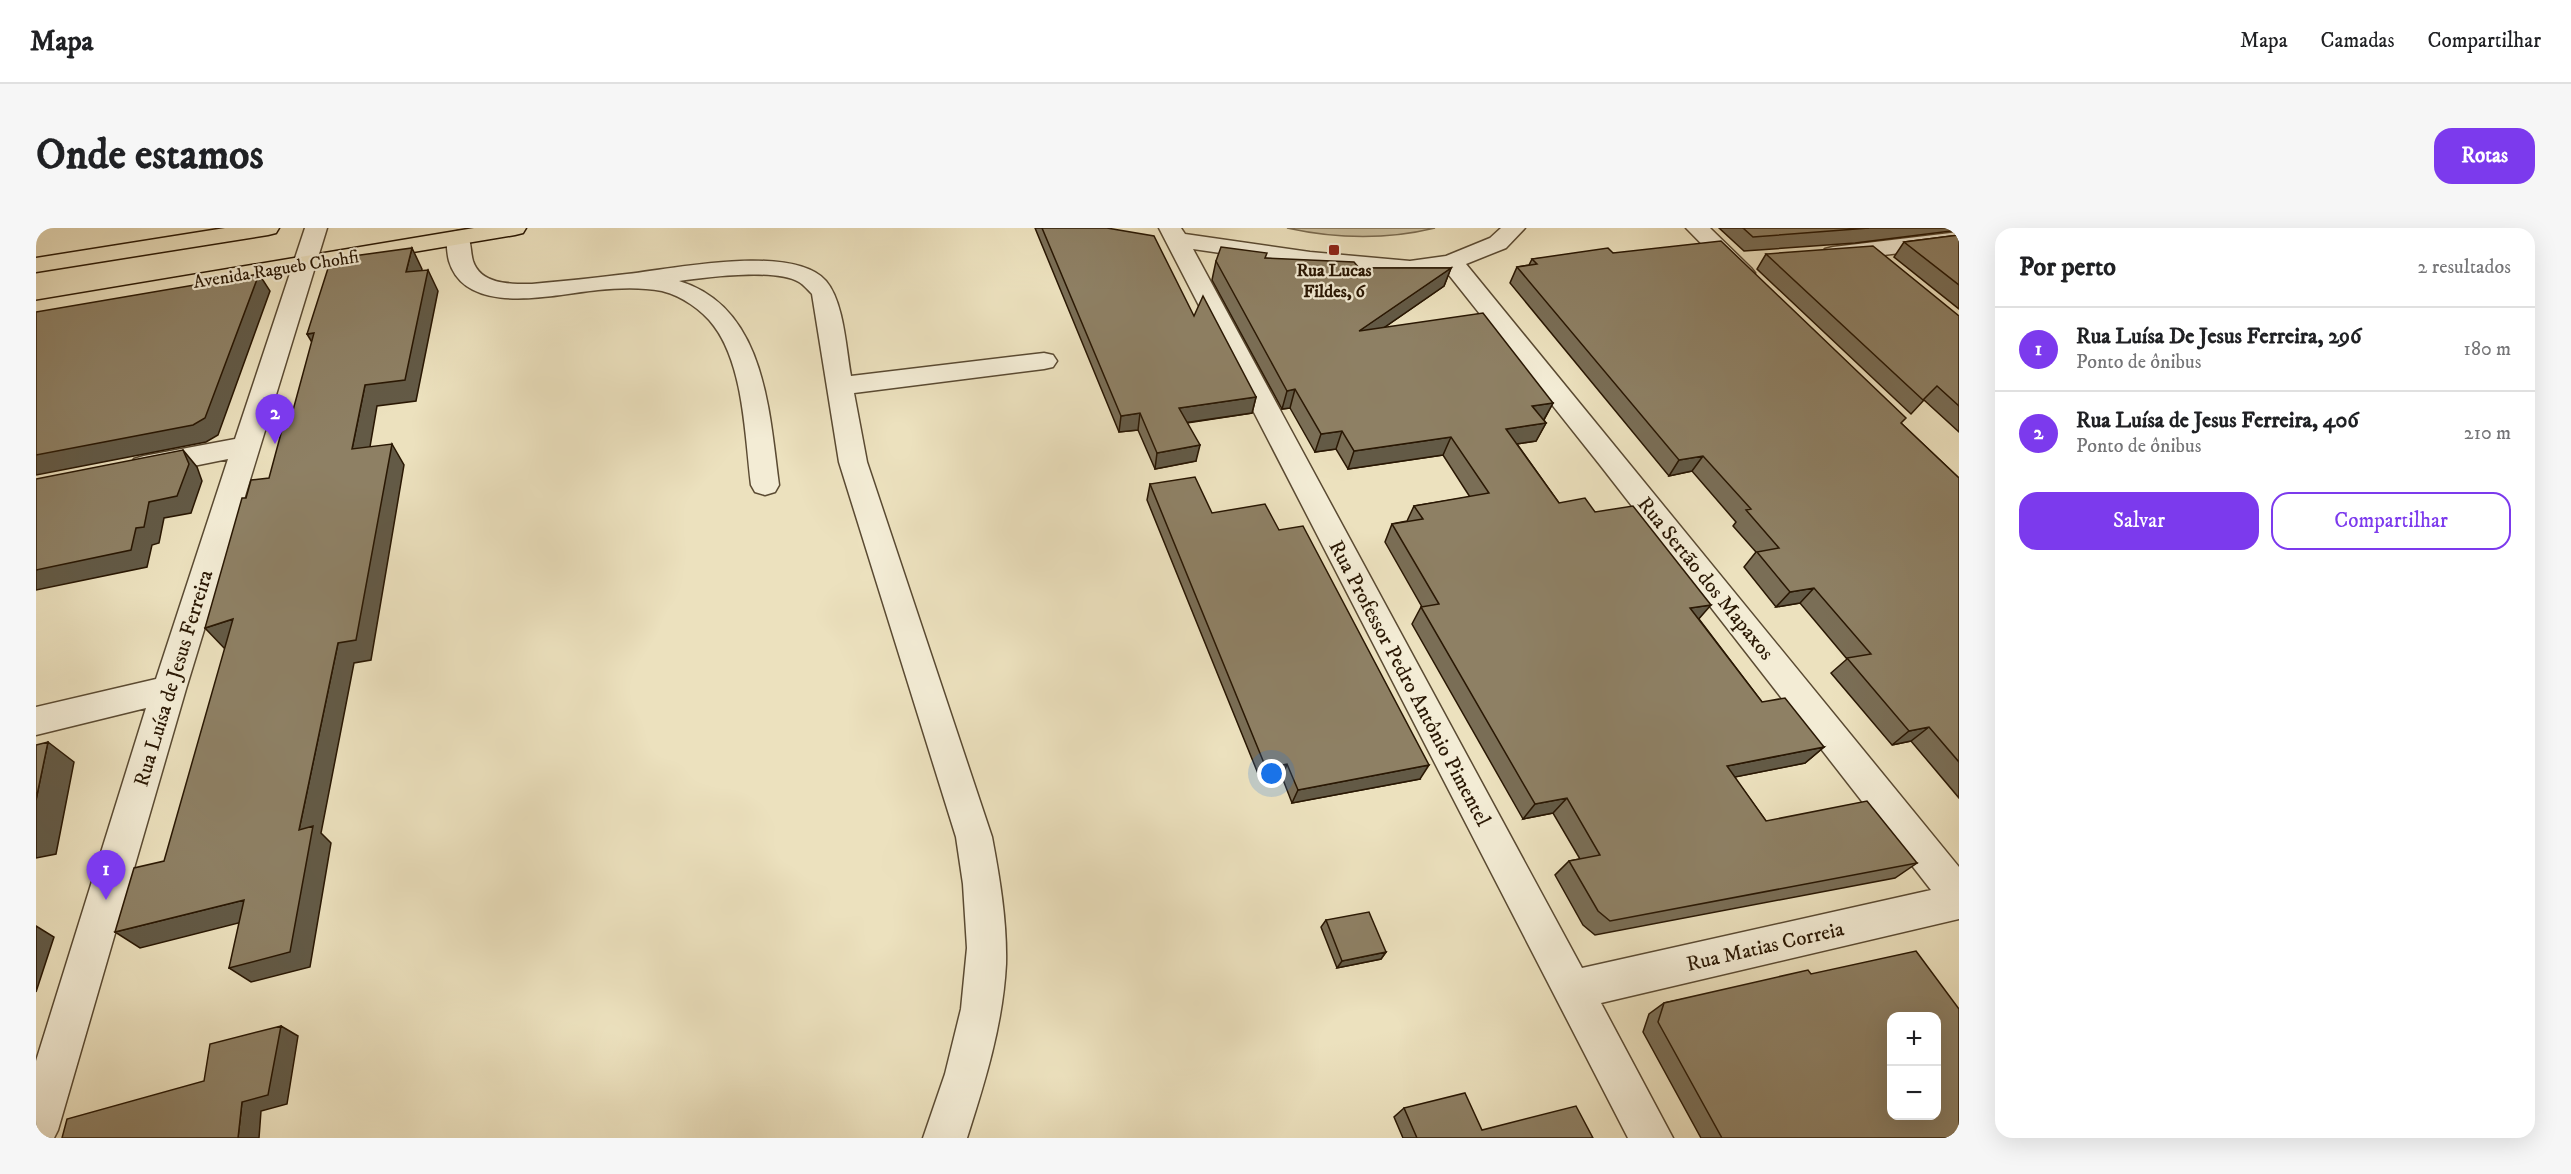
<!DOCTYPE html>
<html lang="pt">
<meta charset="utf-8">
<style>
body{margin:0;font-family:"IM FELL DW Pica",serif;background:#f6f6f6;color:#202124}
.controls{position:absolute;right:18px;bottom:18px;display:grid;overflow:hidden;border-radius:12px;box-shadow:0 6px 24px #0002}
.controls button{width:54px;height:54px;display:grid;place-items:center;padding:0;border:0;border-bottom:2px solid #e0e0e0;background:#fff;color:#202124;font:30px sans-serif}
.you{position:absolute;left:1236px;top:546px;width:21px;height:21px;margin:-15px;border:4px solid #fff;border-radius:50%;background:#1a73e8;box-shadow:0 0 0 9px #1a73e833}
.badge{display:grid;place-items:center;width:39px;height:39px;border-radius:50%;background:#7c3aed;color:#fff;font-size:20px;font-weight:700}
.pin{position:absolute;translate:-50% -50px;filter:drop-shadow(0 2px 3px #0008)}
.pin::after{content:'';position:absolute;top:32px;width:21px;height:18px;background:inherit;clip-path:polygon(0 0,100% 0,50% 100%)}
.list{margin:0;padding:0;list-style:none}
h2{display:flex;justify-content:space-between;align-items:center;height:78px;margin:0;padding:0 24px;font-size:26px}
h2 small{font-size:20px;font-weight:400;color:#757577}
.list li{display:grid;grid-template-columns:39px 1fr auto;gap:18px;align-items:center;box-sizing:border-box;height:84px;padding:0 24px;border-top:2px solid #e0e0e0}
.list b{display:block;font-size:22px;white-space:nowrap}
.list p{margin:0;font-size:20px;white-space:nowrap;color:#757577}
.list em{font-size:20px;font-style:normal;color:#757577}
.actions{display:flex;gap:12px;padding:18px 24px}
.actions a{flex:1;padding:14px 0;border:2px solid #7c3aed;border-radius:18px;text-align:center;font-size:21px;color:#7c3aed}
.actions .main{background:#7c3aed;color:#fff}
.map{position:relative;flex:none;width:1923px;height:910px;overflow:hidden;border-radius:18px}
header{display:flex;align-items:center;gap:36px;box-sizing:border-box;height:84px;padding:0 30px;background:#fff;border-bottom:2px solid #e0e0e0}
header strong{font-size:28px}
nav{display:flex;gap:33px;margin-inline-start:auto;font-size:21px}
.intro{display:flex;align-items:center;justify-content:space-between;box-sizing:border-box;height:144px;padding:0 36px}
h1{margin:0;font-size:42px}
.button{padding:15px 27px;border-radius:18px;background:#7c3aed;color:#fff;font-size:21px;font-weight:700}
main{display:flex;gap:36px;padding:0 36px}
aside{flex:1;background:#fff;border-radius:18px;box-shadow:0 6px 24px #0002}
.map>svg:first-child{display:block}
.green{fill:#cbbf9e;stroke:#7a6b50;stroke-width:1.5}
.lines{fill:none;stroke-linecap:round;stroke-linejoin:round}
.minor-casing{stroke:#5a4a32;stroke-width:3}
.major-casing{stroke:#291703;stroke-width:3}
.minor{fill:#f3ecd5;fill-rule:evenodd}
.major{fill:#ece1be;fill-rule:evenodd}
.wall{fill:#7a6e56;stroke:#291703;stroke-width:1.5}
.shaded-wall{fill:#635a46;stroke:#291703;stroke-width:1.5}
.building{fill:#8e8064;stroke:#291703;stroke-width:1.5;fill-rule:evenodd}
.poi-dot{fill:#8f2418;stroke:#f3ecd5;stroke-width:2}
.labels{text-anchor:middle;stroke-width:4.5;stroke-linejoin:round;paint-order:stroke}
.far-street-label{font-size:18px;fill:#291703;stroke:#f3ecd5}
.far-poi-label{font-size:18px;font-weight:bold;fill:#291703;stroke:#f3ecd5}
.street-label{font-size:21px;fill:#291703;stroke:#f3ecd5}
</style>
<header>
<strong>Mapa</strong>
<nav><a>Mapa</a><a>Camadas</a><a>Compartilhar</a></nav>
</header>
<div class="intro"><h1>Onde estamos</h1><a class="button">Rotas</a></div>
<main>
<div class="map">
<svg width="1923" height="910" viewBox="0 0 1923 910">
<rect width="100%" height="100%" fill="#ece1be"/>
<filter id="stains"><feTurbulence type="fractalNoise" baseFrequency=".00333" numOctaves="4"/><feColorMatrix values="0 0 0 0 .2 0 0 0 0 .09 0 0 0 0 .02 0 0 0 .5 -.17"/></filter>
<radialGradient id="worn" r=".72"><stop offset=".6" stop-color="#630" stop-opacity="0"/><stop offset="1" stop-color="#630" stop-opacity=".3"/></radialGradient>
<path class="green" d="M1251,0h148c-49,12 -98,11 -148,0z"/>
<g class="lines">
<g class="minor-casing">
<path id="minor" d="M269,0h22l-141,461 -128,441 -4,8h-18v-77l110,-353 -110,27v-28l120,-28 72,-220 -84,17 -10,-3 -4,-7 4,-7 10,-3 91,-17z
M1123,0h22l4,6 125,18 100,9 36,-5 44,-18 11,-10h24l-19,20 -40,16 493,603v52l-358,84 72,135h-45zM1157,21l117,17 100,9 35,-5 155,195 331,425 -349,78z
M1650,0h24l41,40 4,5 -4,5 -8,2 -8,-2z
M422,3l8,2c6,9 4,18 7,28 8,24 38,23 59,23 32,-3 63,-6 95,-10 45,-5 166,-31 199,7 18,21 20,68 25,95l193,-23 9,2 4,6 -4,6 -9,2 -190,24 13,69 125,375c8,42 15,85 14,127 -3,60 -21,118 -39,174h-44l22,-64 16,-65 6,-61 -4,-64 -7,-47 -117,-375 -27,-168c-4,-4 -8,-9 -13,-12 -25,-14 -92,-5 -120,-1 86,26 90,129 100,204l-4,7 -10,3 -10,-3 -4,-7c-6,-48 -7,-119 -37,-159 -12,-16 -32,-30 -52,-35 -21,-4 -44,-3 -64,-1 -42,4 -132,28 -149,-29 -2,-7 -2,-16 -3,-23l4,-5z
M1923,4v14l-126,15 -8,-2 -4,-5 4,-5 8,-2z"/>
</g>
<g class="major-casing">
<path id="major" d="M189,0h54l-3,5 -8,2 -232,37v-14z
M438,0h52l-3,5 -8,2 -479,80v-14z"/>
</g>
<use href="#minor" class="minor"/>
<use href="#major" class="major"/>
</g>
<path class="wall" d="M999,0h72l87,88 62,81 -4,16 -65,10 9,38 -41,8 -17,-39 -19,2z
M1683,0h240v2l-104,13 -111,8z
M1923,7v74l-65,-52 10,-15z
M1577,25l288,170 58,55v320l-48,-57 -19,4 -61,-72 16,-14 -47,-56 -24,4 -32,-40 12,-15 -23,-26 3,-4 -44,-51 -23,5 -159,-193 7,-16 12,-2 3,-6z
M1730,26l193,62v116l-35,-32 -13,14 -154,-145z
M1229,30l94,10h92l-7,18 -59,41 168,76 -9,17 2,3 -10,18 -19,3 42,59 36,9 104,107 63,83 62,45 -19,16 -71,14 32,44 151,42 -22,15 -300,57 -12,-10 -28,-50 14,-14 11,-2 -27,-46 -30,6 -111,-195 9,-17h1l-37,-65 7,-18 15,-3 7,-15 56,-9 -27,-42 -95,14 -12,-20 -21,3 -25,-44 -8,1 -70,-129 4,-19z
M1114,256l62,29 208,266 -128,24 -10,-26 -21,4 -114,-281z
M1290,692l60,32 -5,7 -44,9 -16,-41z
M1775,746l148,164h-258l-58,-106 6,-18 15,-11z
M1368,880l78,22 111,8h-190l-9,-21z"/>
<path class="shaded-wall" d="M376,20l10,21 -5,25 -11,-22z
M1415,40l-7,18 -91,63 6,-18z
M392,42l10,21 -22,110 -39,5 -11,64 -14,-21 13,-64z
M223,46l11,17 -52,144 -12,7 -170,33v-20z
M278,105l6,23 -13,-22z
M1259,161l-5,19 -8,1 5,-18z
M1220,169l-4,16 -76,11 3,-16z
M1517,175l-10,18 -11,-15z
M1104,185l-2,17 -19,2 2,-16z
M1510,195l-10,18 -39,6 9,-18z
M1306,203l-6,18 -21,3 6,-18z
M1415,209l-8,18 -95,14 6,-18z
M356,216l12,21 -33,195 -17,3 -33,170 10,10 -21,124 -59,15 -22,-14 70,-138 39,-187z
M1164,217l-4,16 -41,8 2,-16z
M147,222l14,17 5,14 -11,32 -27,5 -5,25 -7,2 -5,22 -111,23v-20l100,-42 13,-26z
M1667,228l-11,15 -23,5 10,-16z
M1778,360l-14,15 -24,4 14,-15z
M1675,377l-15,17 -6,-14z
M197,391l18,20 -27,9 -19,-20z
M1893,499l-18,14 -19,4 17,-14z
M12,514l26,20 -18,92 -20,4v-58z
M1788,519l-19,16 -95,19 17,-16z
M1251,536l-5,13 -21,4 5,-13z
M1393,537l-9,14 -128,24 6,-13z
M1531,570l-14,15 -30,6 12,-15z
M208,672l22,16 -126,32 -25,-16z
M0,698l18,11 -18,55z
M1350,724l-5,7 -44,9 5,-7z
M245,798l17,10 -11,68 -26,7 -2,27h-21l4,-36z"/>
<path class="building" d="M1006,0h65l47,8 40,80 9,-20 53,101 -77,11 21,37 -43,8 -17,-40 -19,3z
M1707,0h126l-116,9z
M1923,7v50l-55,-43z
M1685,13l185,177 -5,5 58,55v284l-30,-35 -20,4 -62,-73 24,-4 -57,-66 -24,4 -33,-40 22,-4 -33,-38 5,-1 -48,-53 -24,4 -162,-193 20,-3 -5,-5 76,-11 5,5z
M1837,18l86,70v90l-22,-20 -14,14 -157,-146z
M1185,19l46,6 -2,5 89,4 5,6h92l-92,63 124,-18 70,90 -21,3 14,17 -40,6 53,74 26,-5 10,14 38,-6 78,99 -21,3 72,94 23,-4 39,49 -97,19 39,55 101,-20 50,62 -307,58 -12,-10 -29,-50 31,-6 -33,-57 -32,6 -114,-197 18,-3 -47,-80 31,-5 -9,-13 75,-13 -38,-56 -97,14 -12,-20 -21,3 -26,-45 -8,2 -71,-130z
M376,20l-6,24 22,-2 -23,110 -40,5 -13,64 40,-5 -36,196 -18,3 -39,187 14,-4 -23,126 -61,16 15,-68 -129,32 19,-64 30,-7 69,-242 -28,9 37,-130h4l5,-18 18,-2 14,-52 6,-1 25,-92 -7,1 24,-75z
M223,46l-54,144 -12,7 -157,30v-143z
M147,222l6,14 -12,32 -28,6 -5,25 -8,1 -5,22 -95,20v-91z
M1159,249l17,36 53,-9 14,26 24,-4 126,239 -131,25 -11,-26 -21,4 -116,-284z
M12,514l-12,58v-55z
M1333,684l17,40 -44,9 -16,-41z
M1880,723l43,58v129h-237l-64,-116 6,-19 144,-33 3,4zM1856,789h44v99h-44z
M245,798l-13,69 -26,7 -4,36h-176l5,-19 137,-38 6,-37z
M1429,865l17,37 94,-24 17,32h-176l-13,-30z"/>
<rect class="poi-dot" x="1292" y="16" width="12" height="12" rx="3"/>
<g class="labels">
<g class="far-street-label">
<text transform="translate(240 41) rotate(-9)" y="6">Avenida Ragueb Chohfi</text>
</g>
<g class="far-poi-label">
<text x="1298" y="48">Rua Lucas<tspan x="1298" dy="21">Fildes, 6</tspan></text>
</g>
<g class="street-label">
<text transform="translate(1670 350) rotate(51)" y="7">Rua Sertão dos Mapaxos</text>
<text transform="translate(137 450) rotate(-73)" y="7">Rua Luísa de Jesus Ferreira</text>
<text transform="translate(1374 455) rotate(62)" y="7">Rua Professor Pedro Antônio Pimentel</text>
<text transform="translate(1729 718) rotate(-13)" y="7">Rua Matias Correia</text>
</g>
</g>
<rect width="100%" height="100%" filter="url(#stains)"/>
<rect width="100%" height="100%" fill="url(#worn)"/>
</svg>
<div class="controls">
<button>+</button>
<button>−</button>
</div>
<div class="you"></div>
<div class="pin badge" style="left:70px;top:672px">1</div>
<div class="pin badge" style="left:239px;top:216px">2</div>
</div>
<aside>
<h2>Por perto<small>2 resultados</small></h2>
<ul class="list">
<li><span class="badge">1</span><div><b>Rua Luísa De Jesus Ferreira, 296</b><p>Ponto de ônibus</p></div><em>180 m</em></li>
<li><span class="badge">2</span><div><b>Rua Luísa de Jesus Ferreira, 406</b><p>Ponto de ônibus</p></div><em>210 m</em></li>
</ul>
<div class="actions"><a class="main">Salvar</a><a>Compartilhar</a></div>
</aside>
</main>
